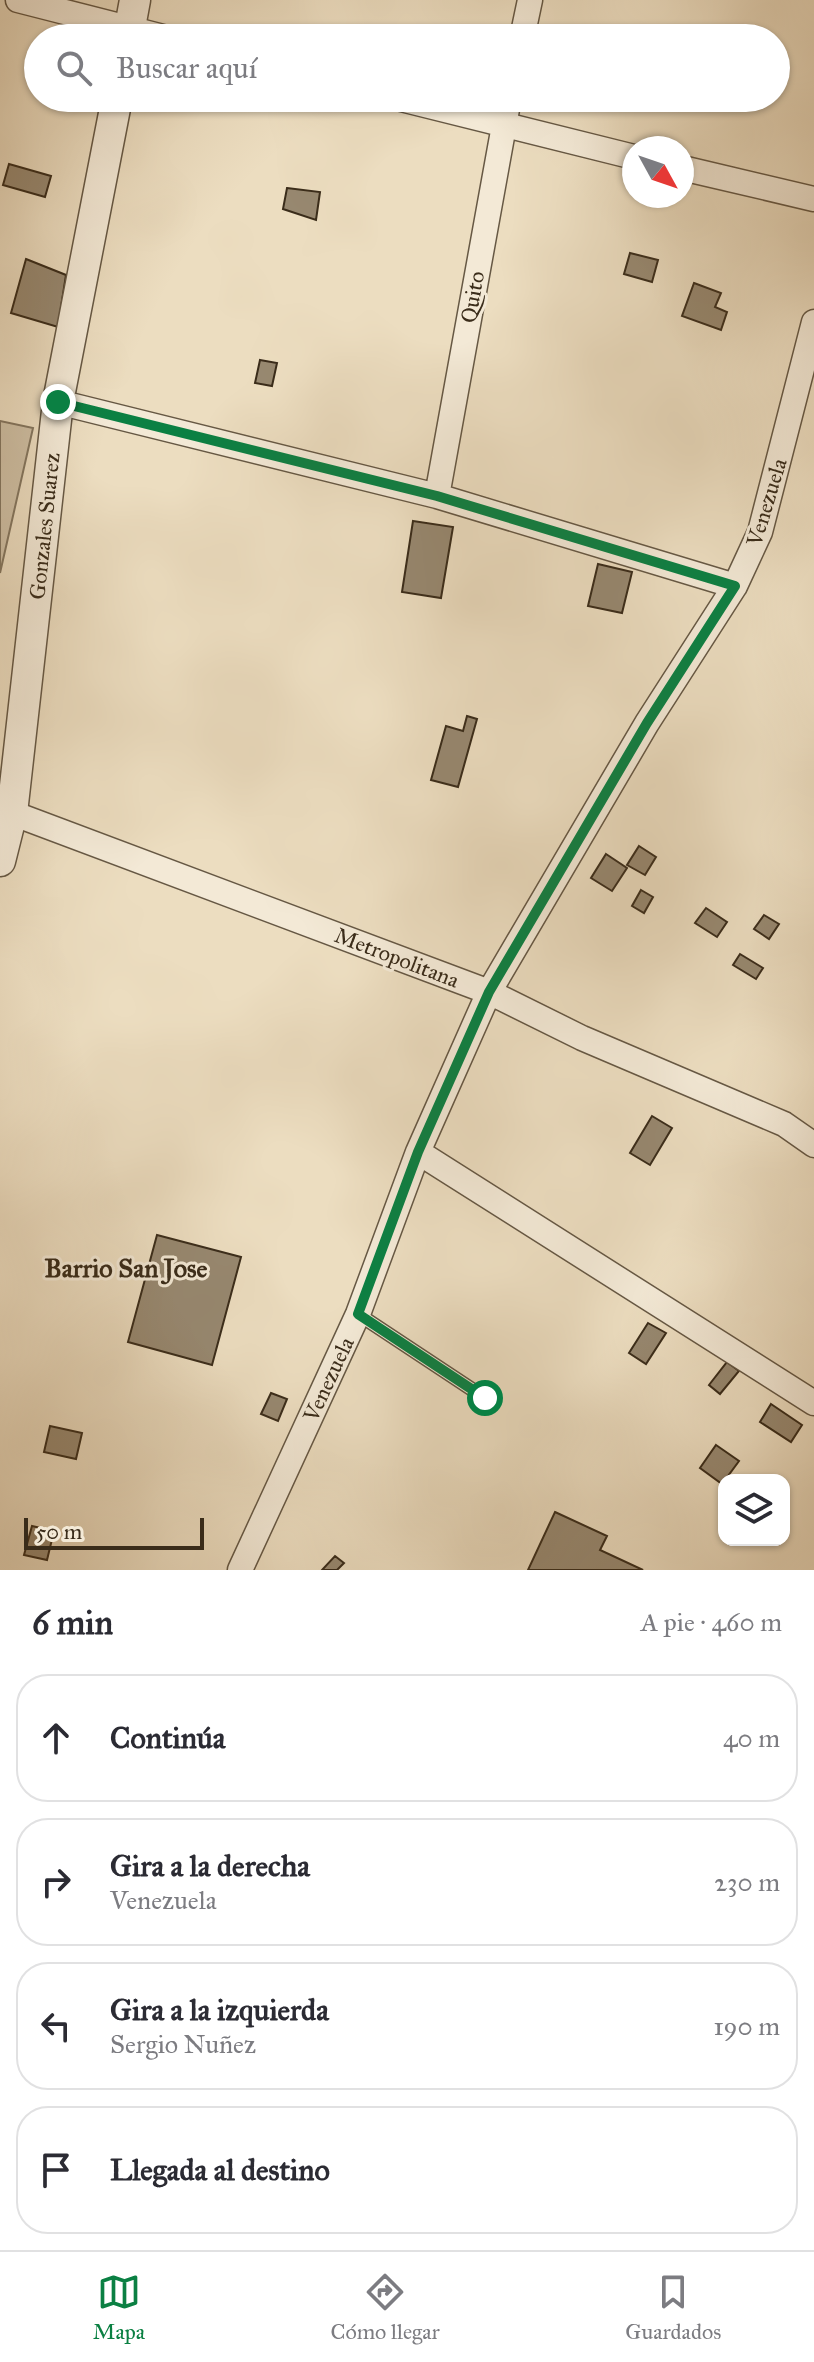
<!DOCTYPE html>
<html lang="es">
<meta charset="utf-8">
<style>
body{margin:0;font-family:"IM FELL Great Primer",serif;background:#f7f7f7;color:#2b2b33}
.controls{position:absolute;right:24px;bottom:24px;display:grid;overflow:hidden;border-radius:16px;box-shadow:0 2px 6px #0004}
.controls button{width:72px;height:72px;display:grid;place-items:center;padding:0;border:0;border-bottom:2px solid #e1e1e2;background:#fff;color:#2b2b33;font:40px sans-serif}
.compass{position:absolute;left:622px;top:136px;width:72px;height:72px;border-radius:50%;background:#fff;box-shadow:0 2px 6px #0004;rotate:130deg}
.scale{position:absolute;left:24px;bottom:20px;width:180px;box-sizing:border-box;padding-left:8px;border:4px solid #3a2c1a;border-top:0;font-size:22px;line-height:28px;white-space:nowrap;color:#3a2c1a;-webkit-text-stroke:6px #f3e9d6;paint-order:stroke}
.stop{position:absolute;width:24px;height:24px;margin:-18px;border:6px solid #0b8043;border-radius:50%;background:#fff}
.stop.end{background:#0b8043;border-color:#fff;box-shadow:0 2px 8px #0008}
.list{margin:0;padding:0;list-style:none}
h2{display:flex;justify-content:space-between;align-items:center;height:104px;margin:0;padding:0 32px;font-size:34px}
h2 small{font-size:26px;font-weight:400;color:#7c7c81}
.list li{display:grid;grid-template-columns:52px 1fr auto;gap:24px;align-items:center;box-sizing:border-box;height:128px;margin:0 16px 16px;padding:0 16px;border:2px solid #e1e1e2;border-radius:32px}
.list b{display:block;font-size:30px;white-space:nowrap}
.list p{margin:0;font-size:26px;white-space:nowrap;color:#7c7c81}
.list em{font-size:26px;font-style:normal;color:#7c7c81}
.icon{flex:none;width:44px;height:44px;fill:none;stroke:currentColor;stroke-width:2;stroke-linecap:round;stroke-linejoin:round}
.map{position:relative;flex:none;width:814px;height:1570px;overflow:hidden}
.search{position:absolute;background:#fff;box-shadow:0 2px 6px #0004;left:24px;right:24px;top:24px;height:88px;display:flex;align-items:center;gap:20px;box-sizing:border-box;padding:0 28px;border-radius:44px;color:#7c7c81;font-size:30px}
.sheet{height:680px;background:#fff}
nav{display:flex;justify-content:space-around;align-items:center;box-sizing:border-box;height:112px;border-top:2px solid #e1e1e2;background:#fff;font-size:22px;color:#7c7c81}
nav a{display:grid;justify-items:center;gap:4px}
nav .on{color:#0b8043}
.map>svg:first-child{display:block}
.pitch{fill:#cebfa4;stroke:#84765f;stroke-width:2}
.building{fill:#978870;stroke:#3a2c1a;stroke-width:2}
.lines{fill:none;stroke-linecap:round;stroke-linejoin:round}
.service-casing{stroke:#665844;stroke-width:15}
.minor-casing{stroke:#665844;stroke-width:27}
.tertiary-casing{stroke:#665844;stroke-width:33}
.service{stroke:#f3e9d6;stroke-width:12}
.minor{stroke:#f3e9d6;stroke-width:24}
.tertiary{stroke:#f3e9d6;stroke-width:30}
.route{stroke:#0b8043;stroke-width:10}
.labels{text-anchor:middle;stroke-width:6;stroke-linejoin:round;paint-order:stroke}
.street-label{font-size:22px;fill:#3a2c1a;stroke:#f3e9d6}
.quarter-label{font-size:26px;font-weight:bold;fill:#3a2c1a;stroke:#f3e9d6}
</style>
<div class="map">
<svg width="814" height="1570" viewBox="0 0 814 1570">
<rect width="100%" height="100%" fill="#ecddc0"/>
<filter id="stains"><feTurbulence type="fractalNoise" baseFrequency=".0025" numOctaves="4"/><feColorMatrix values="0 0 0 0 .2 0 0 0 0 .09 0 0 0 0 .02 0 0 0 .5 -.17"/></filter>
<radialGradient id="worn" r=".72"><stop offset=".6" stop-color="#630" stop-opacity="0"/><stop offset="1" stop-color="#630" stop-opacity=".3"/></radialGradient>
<path class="pitch" d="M0,421l33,7 -33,145z"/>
<path class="building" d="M9,164l42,12 -6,21 -42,-12z
M287,188l33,4 -4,28 -33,-11z
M630,253l28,7 -6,22 -28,-8z
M26,259l40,16 -8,52 -47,-14z
M694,283l27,10 -6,14 12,5 -6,18 -39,-14z
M260,360l17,3 -5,23 -17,-3z
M413,521l40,6 -12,71 -39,-6z
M598,564l34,8 -10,41 -34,-7z
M467,716l10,3 -19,68 -27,-7 15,-54 17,5z
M639,846l17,11 -11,18 -18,-10z
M606,854l21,14 -15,23 -21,-13z
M641,890l12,7 -9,16 -12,-7z
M706,908l21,14 -10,15 -22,-14z
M764,915l15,9 -10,15 -15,-10z
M740,954l23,14 -7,11 -23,-14z
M652,1116l20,12 -22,37 -20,-12z
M157,1235l84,22 -29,108 -84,-23z
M648,1323l18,10 -20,31 -17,-11z
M727,1362l12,9 -19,23 -11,-9z
M271,1393l16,6 -9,22 -17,-7z
M771,1404l31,21 -11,17 -31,-20z
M50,1426l32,7 -6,26 -32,-7z
M716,1445l23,16 -17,23 -22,-16z
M555,1512l52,24 -7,14 43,20h-115z
M32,1526l22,5 -7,29 -23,-5z
M335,1556l9,7 -7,7h-15z"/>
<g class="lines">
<g class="service-casing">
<path id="service" d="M358,1314l127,84"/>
</g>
<g class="minor-casing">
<path id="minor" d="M18,0l149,38
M522,38l8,-38
M397,98l237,59
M682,168l132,31
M58,402l379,94 298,90
M437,496l72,-398
M12,813l477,179 93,46 202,86 30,21
M418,1152l396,251
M240,1570l118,-256 60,-162 71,-160 158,-269 88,-137 25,-54 54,-210"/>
</g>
<g class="tertiary-casing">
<path id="tertiary" d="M128,38l7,-38
M0,861l12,-48 46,-411 59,-304"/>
</g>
<use href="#service" class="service"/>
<use href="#minor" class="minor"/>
<use href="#tertiary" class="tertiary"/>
</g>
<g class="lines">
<path class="route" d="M58,402l379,94 298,90 -88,137 -158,269 -71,160 -60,162 127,84"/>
</g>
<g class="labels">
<g class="street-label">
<text transform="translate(472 297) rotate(-80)" y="8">Quito</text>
<text transform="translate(766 502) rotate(-73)" y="8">Venezuela</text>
<text transform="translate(44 526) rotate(-84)" y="8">Gonzales Suarez</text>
<text transform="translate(397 957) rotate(21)" y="8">Metropolitana</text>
<text transform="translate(328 1379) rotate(-65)" y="8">Venezuela</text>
</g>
<g class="quarter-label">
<text x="126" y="1277">Barrio San Jose</text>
</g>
</g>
<rect width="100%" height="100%" filter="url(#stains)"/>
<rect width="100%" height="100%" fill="url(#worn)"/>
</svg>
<div class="controls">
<button><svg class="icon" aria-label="layers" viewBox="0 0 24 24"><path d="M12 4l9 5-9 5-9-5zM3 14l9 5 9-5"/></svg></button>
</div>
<svg class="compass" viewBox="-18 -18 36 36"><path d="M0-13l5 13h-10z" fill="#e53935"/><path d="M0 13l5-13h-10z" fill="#7c7c81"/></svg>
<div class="scale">50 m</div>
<div class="stop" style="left:485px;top:1398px"></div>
<div class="stop end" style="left:58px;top:402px"></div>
<div class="search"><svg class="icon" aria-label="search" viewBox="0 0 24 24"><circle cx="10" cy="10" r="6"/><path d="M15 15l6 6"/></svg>Buscar aquí</div>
</div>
<section class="sheet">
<h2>6 min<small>A pie · 460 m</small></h2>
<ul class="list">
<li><svg class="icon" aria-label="ahead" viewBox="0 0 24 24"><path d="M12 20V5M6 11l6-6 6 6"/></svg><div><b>Continúa</b></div><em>40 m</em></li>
<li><svg class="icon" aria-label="right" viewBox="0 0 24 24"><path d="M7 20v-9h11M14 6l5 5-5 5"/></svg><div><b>Gira a la derecha</b><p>Venezuela</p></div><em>230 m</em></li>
<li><svg class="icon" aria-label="left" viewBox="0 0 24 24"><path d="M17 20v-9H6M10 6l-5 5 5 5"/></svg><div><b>Gira a la izquierda</b><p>Sergio Nuñez</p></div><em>190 m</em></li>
<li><svg class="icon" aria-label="arrive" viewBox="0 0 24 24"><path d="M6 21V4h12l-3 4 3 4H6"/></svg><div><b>Llegada al destino</b></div></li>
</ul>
</section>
<nav>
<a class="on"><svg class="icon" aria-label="map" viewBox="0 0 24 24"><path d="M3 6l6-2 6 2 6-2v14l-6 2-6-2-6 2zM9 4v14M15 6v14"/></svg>Mapa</a>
<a><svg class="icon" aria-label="directions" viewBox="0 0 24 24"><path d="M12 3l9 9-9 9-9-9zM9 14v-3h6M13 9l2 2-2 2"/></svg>Cómo llegar</a>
<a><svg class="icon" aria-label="saved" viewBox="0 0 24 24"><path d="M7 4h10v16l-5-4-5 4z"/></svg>Guardados</a>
</nav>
